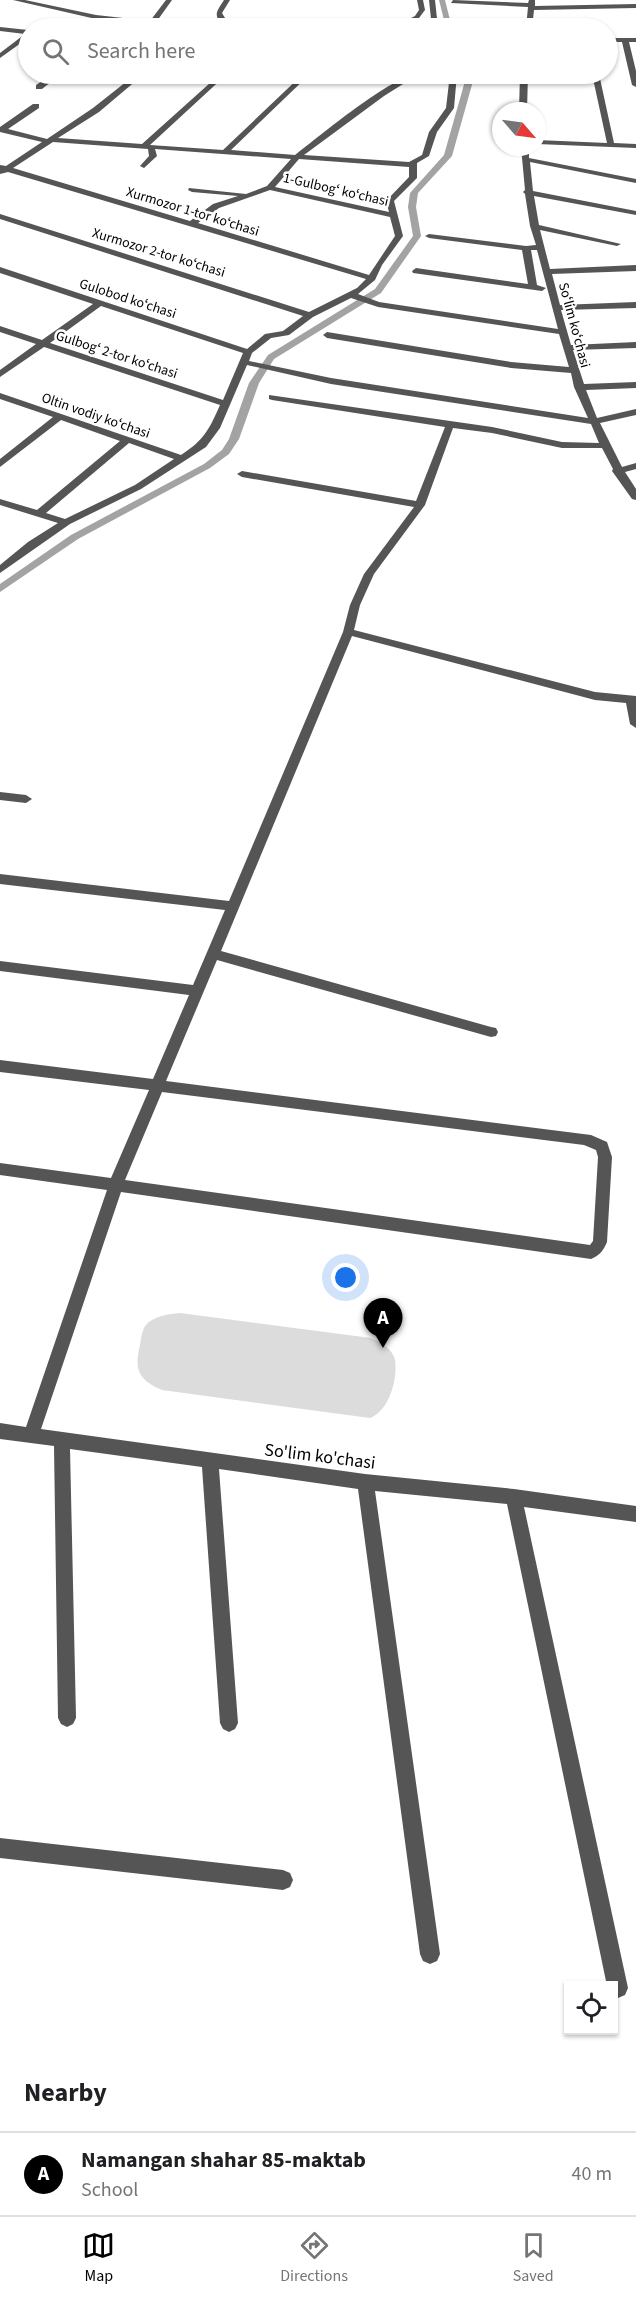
<!DOCTYPE html>
<meta charset="utf-8">
<style>
body{margin:0;font-family:"Source Sans 3",sans-serif;background:#f2f2f2;color:#202124}
.controls{position:absolute;right:18px;bottom:18px;display:grid;overflow:hidden;border-radius:0px;box-shadow:0 2px 4px #0004}
.controls button{width:54px;height:54px;display:grid;place-items:center;padding:0;border:0;border-bottom:2px solid #e0e0e0;background:#fff;color:#202124;font:30px sans-serif}
.compass{position:absolute;left:492px;top:102px;width:54px;height:54px;border-radius:50%;background:#fff;box-shadow:0 2px 4px #0004;rotate:118deg}
.you{position:absolute;left:346px;top:1278px;width:21px;height:21px;margin:-15px;border:4px solid #fff;border-radius:50%;background:#1a73e8;box-shadow:0 0 0 9px #1a73e833}
.badge{display:grid;place-items:center;width:39px;height:39px;border-radius:50%;background:#000;color:#fff;font-size:20px;font-weight:700}
.pin{position:absolute;translate:-50% -50px;filter:drop-shadow(0 2px 3px #0008)}
.pin::after{content:'';position:absolute;top:32px;width:21px;height:18px;background:inherit;clip-path:polygon(0 0,100% 0,50% 100%)}
.list{margin:0;padding:0;list-style:none}
h2{display:flex;justify-content:space-between;align-items:center;height:78px;margin:0;padding:0 24px;font-size:26px}
h2 small{font-size:20px;font-weight:400;color:#757577}
.list li{display:grid;grid-template-columns:39px 1fr auto;gap:18px;align-items:center;box-sizing:border-box;height:84px;padding:0 24px;border-top:2px solid #e0e0e0}
.list b{display:block;font-size:22px;white-space:nowrap}
.list p{margin:0;font-size:20px;white-space:nowrap;color:#757577}
.list em{font-size:20px;font-style:normal;color:#757577}
.icon{flex:none;width:33px;height:33px;fill:none;stroke:currentColor;stroke-width:2;stroke-linecap:round;stroke-linejoin:round}
.map{position:relative;flex:none;width:636px;height:2053px;overflow:hidden}
.search{position:absolute;background:#fff;box-shadow:0 2px 4px #0004;left:18px;right:18px;top:18px;height:66px;display:flex;align-items:center;gap:15px;box-sizing:border-box;padding:0 21px;border-radius:33px;color:#757577;font-size:22px}
.sheet{height:162px;background:#fff}
nav{display:flex;justify-content:space-around;align-items:center;box-sizing:border-box;height:84px;border-top:2px solid #e0e0e0;background:#fff;font-size:16px;color:#757577}
nav a{display:grid;justify-items:center;gap:3px}
nav .on{color:#000}
.map>svg:first-child{display:block}
.green{fill:#dcdcdc}
.lines{fill:none;stroke-linecap:round;stroke-linejoin:round}
.canal{fill:#a3a3a3;fill-rule:evenodd}
.minor{fill:#555;fill-rule:evenodd}
.labels{text-anchor:middle;stroke-width:5;stroke-linejoin:round;paint-order:stroke}
.far-street-label{font-size:14px;fill:#000;stroke:#fff}
.near-street-label{font-size:18px;fill:#000;stroke:#fff}
</style>
<div class="map">
<svg width="636" height="2053" viewBox="0 0 636 2053">
<rect width="100%" height="100%" fill="#fff"/>
<path class="green" d="M180,1313l191,25c9,4 22,11 24,22 3,19 -6,51 -25,58l-208,-28c-24,-10 -28,-21 -22,-45 1,-6 2,-14 5,-19 8,-10 23,-12 35,-13z"/>
<g class="lines">
<path class="canal" d="M439,0h6l7,28h-6z
M467,74h8l-23,82 -34,37 -2,14 5,29 -40,57 -107,66 -15,24 -20,56 -10,15 -19,14 -132,71 -78,53v-8l71,-49 133,-71 18,-14 7,-11 20,-56 19,-28 107,-66 38,-53 -5,-29 2,-14 34,-38z"/>
<path class="minor" d="M13,0h12l71,15 54,6 16,-21h6l-15,21 49,7 -52,-3 -3,3h-4l1,-4 -52,-5z
M224,0h6l-8,13 3,5 28,1 3,2 -3,2 -27,-1 2,5 -5,1c-8,-14 -9,-13 1,-28z
M417,0h6l2,10 -6,8 -8,4 1,6h-6l-1,-7 10,-5 4,-6z
M429,0h6l3,28h-6z
M453,0l75,3 1,-3h6v6l101,-2v4l-102,2 -2,18h-6l2,-21 -77,-4z
M0,27l28,3v8l-28,20v-5l25,-19 -25,-3z
M608,38h28v4h-7l7,29v16l-4,-2 -10,-43h-14z
M53,74h8l-19,15h-6v-4z
M136,74h8l-45,38 -41,26 84,6 78,-70h7l-77,71 73,5 80,-76h7l-79,76 64,5c24,-18 98,-81 124,-81l-35,22 -80,59 105,7 13,-7 7,-23 17,-24 4,-34h7l-3,34 -17,24 -8,24 -12,7v15l-23,23 9,35 -21,29 -7,15 -17,14 21,8 179,27 -21,-79h-6l6,35 9,3 -4,3 -129,-18 -1,-2 4,-3 112,16 -6,-34 -93,-12 -4,-2 4,-2 97,12 10,-1 -6,-19 -5,-32 -2,-2 2,-2 -4,-43h8v11l107,21v4l-106,-21 3,29 103,20v4l-102,-19 5,29 82,19 -4,2 -77,-16 10,39 86,-4v6l-84,3 8,31 76,-3v6l-75,2 10,35 65,-3v6l-63,2 11,34 52,-2v6l-50,2 11,28 39,-9v6l-36,8 22,44 14,-4v6l-11,3 11,17v11l-4,-1 -20,-28 1,-2 -11,-21h-40l-70,-15 -39,-5 -28,77 -51,69 -14,31 -6,25 241,62 41,4v32l-6,-4 -4,-21 -31,-3 -243,-64 -131,315 270,76 5,1 2,4 -2,4 -5,1 -274,-77 -51,121 425,54 16,7 5,15 -5,85c-4,9 -7,13 -16,17l-470,-67 -80,237 324,45 149,15 122,17v16l-112,-15 104,481 -3,7 -7,3 -4,-2v-10h-7l-100,-482 -132,-13 65,463 -3,7 -7,3 -7,-3 -3,-7 -62,-465 -139,-20 19,254 -3,6 -6,3 -6,-3 -3,-6 -18,-256 -132,-18 6,269 -3,6 -6,3 -6,-3 -3,-6 -4,-272 -54,-7v-16l26,4 81,-237 -107,-15v-12l111,15 38,-88 -149,-18v-12l153,19 36,-84 -189,-24v-10l193,24 32,-75 -225,-26v-10l229,27 114,-269 7,-27 14,-31 50,-67 -172,-30 -5,-3 5,-3 174,30 29,-74 -173,-27 -3,-1v-4l223,32 70,15 37,1 -8,-19 -260,-40 -84,-19 -27,63 -14,19 -65,42 -71,35 -70,49v-8l28,-23 30,-19 -58,-18v-6l37,11 83,-69 -59,-21 -61,47v-8l53,-42 -53,-18v-6l181,62c23,-15 28,-25 39,-50l-176,-58 -44,30v-7l36,-26 -36,-12v-6l42,14 51,-36 -93,-31v-6l247,82 18,-15 18,-3 20,-15 -303,-97v-5l309,98 48,-24 9,-9 -358,-107 -8,2v-9l6,1 36,-24 -42,-10v-5l33,-23h6v4l-31,21 39,10 46,-31zM53,142l95,7 1,7 -9,10 4,2 13,-12 -2,-7 136,10 -24,27 -21,8 -57,-6 -1,2 4,2 46,4 -25,8 -23,17 -177,-53zM299,159l110,8v10l-23,24 3,11 -114,-25zM270,190l120,27 5,19 -26,39 -171,-52 21,-15zM351,298l27,9 181,27 10,33 -58,-5 -184,-30 -4,3 4,3 184,30 60,5 3,14 14,31 -257,-40 -82,-17 3,-8 19,-15 18,-3 24,-18zM101,306l142,47 -20,47 -173,-57zM129,443l45,16 -39,26 -70,34 -19,-6zM162,1092l422,53 12,5 2,7 -5,84 -3,4 -465,-65z
M520,74h8l-1,37h-8z
M592,74h7l15,69 22,1v4l-99,-4v-4l70,3z
M0,792l26,3 6,4 -6,4 -26,-3z
M0,1838l283,32 7,3 3,7 -3,7 -7,3 -283,-32z"/>
</g>
<g class="labels">
<g class="far-street-label">
<text transform="translate(336 189) rotate(13)" y="5">1-Gulbogʻ koʻchasi</text>
<text transform="translate(193 211) rotate(17)" y="5">Xurmozor 1-tor koʻchasi</text>
<text transform="translate(159 252) rotate(17)" y="5">Xurmozor 2-tor koʻchasi</text>
<text transform="translate(128 298) rotate(18)" y="5">Gulobod koʻchasi</text>
<text transform="translate(575 325) rotate(75)" y="5">Soʻlim koʻchasi</text>
<text transform="translate(117 354) rotate(18)" y="5">Gulbogʻ 2-tor koʻchasi</text>
<text transform="translate(96 415) rotate(19)" y="5">Oltin vodiy koʻchasi</text>
</g>
<g class="near-street-label">
<text transform="translate(320 1456) rotate(7)" y="6">So'lim ko'chasi</text>
</g>
</g>
</svg>
<div class="controls">
<button><svg class="icon" aria-label="locate" viewBox="0 0 24 24"><circle cx="12" cy="12" r="6"/><path d="M12 2v4M12 18v4M2 12h4M18 12h4"/></svg></button>
</div>
<svg class="compass" viewBox="-18 -18 36 36"><path d="M0-13l5 13h-10z" fill="#e53935"/><path d="M0 13l5-13h-10z" fill="#757577"/></svg>
<div class="you"></div>
<div class="pin badge" style="left:383px;top:1348px">A</div>
<div class="search"><svg class="icon" aria-label="search" viewBox="0 0 24 24"><circle cx="10" cy="10" r="6"/><path d="M15 15l6 6"/></svg>Search here</div>
</div>
<section class="sheet">
<h2>Nearby<small></small></h2>
<ul class="list">
<li><span class="badge">A</span><div><b>Namangan shahar 85-maktab</b><p>School</p></div><em>40 m</em></li>
</ul>
</section>
<nav>
<a class="on"><svg class="icon" aria-label="map" viewBox="0 0 24 24"><path d="M3 6l6-2 6 2 6-2v14l-6 2-6-2-6 2zM9 4v14M15 6v14"/></svg>Map</a>
<a><svg class="icon" aria-label="directions" viewBox="0 0 24 24"><path d="M12 3l9 9-9 9-9-9zM9 14v-3h6M13 9l2 2-2 2"/></svg>Directions</a>
<a><svg class="icon" aria-label="saved" viewBox="0 0 24 24"><path d="M7 4h10v16l-5-4-5 4z"/></svg>Saved</a>
</nav>
